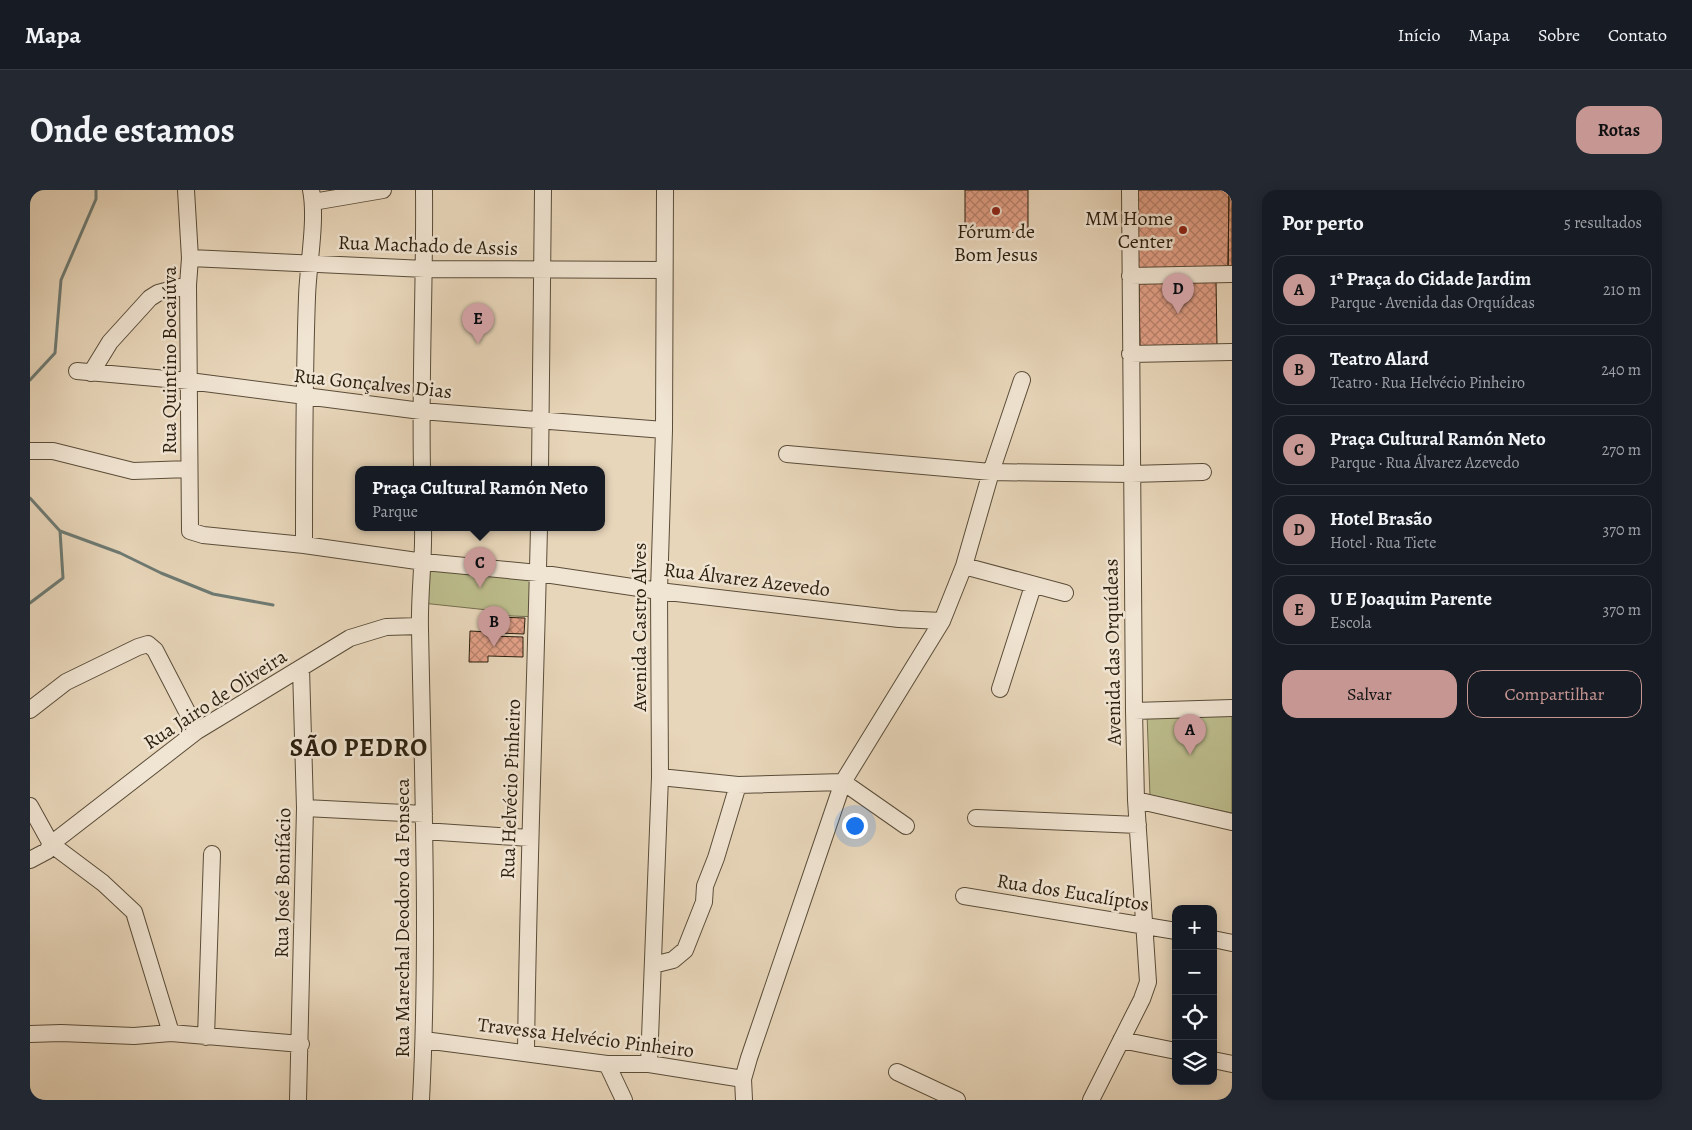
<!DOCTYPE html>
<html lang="pt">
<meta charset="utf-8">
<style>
body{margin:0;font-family:Alegreya,serif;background:#242831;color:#f1f3f6}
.controls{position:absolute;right:15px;bottom:15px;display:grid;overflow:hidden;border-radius:10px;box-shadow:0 2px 12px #0003}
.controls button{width:45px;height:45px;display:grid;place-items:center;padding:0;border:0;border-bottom:1px solid #363941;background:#171b24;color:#f1f3f6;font:25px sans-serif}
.you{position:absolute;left:824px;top:635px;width:18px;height:18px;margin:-12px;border:4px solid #fff;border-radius:50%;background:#1a73e8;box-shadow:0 0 0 8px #1a73e833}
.badge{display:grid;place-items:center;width:32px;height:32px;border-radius:50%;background:#c59692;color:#111;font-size:16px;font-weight:700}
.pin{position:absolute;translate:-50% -41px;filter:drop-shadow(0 1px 2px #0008)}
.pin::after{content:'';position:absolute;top:26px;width:18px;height:15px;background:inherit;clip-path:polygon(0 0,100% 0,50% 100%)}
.popup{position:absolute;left:325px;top:276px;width:250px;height:65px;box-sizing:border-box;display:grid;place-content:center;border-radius:10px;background:#171b24;filter:drop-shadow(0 1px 4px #0005);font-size:16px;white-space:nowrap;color:#9ea1a6}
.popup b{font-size:19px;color:#f1f3f6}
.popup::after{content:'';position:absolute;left:50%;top:100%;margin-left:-10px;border:10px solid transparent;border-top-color:#171b24}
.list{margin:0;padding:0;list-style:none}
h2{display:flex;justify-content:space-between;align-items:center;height:65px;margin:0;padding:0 20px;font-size:21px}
h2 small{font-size:16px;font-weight:400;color:#9ea1a6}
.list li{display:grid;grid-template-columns:32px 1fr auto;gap:15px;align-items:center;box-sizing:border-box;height:70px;margin:0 10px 10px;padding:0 10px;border:1px solid #363941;border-radius:15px}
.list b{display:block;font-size:19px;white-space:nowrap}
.list p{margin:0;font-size:16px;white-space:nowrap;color:#9ea1a6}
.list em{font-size:16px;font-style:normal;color:#9ea1a6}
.actions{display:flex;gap:10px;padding:15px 20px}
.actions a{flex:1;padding:11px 0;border:1px solid #c59692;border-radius:15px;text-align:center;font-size:18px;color:#c59692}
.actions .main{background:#c59692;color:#111}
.icon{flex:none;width:28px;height:28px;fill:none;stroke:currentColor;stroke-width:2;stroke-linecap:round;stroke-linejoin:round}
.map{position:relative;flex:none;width:1202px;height:910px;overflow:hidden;border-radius:15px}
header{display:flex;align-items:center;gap:30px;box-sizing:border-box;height:70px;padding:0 25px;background:#171b24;border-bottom:1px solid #363941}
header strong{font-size:24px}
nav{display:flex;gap:28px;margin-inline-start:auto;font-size:18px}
.intro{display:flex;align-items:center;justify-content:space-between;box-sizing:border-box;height:120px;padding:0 30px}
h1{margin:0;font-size:35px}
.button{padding:12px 22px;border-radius:15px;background:#c59692;color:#111;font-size:18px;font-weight:700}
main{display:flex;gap:30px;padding:0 30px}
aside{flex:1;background:#171b24;border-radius:15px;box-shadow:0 2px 12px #0003}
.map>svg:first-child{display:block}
.green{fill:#bcbc8c;stroke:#746e4d}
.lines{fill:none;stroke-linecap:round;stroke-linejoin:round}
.stream{stroke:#6d7a73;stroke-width:3}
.building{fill:url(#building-cross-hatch);stroke:#2b1f0e}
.minor-casing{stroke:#5a4d39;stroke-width:18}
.minor{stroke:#f0e4d2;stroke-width:16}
.poi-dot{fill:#8f2418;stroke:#f0e4d2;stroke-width:2}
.labels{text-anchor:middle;stroke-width:5;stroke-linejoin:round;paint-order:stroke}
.poi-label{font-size:20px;fill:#2b1f0e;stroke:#f0e4d2;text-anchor:end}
.street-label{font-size:20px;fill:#2b1f0e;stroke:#f0e4d2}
.district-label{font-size:25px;font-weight:bold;letter-spacing:1px;fill:#2b1f0e;stroke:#f0e4d2}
</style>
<header>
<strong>Mapa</strong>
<nav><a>Início</a><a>Mapa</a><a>Sobre</a><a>Contato</a></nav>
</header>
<div class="intro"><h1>Onde estamos</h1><a class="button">Rotas</a></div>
<main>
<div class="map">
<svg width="1202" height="910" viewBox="0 0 1202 910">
<defs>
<pattern id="building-cross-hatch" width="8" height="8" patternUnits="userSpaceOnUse" patternTransform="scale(1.25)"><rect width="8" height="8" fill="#e3a188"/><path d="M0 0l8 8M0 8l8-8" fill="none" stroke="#b8836e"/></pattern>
</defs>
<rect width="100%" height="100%" fill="#e8d6ba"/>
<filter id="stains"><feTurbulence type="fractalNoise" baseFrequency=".004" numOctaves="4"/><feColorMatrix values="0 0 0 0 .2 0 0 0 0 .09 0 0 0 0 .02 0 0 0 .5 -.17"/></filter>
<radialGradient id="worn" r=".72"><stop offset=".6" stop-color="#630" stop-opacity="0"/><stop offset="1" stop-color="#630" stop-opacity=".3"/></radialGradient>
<path class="green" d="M394,372l114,11v44l-50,-2v-5l-66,-7z
M1202,523v100l-82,-17 -3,-82z"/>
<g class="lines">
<path class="stream" d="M0,190l25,-27 6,-73 35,-81v-9
M0,308l30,33 3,47 -33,25
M30,341l60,22 41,20 52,21 60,11"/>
</g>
<path class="building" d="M935,0h63v42l-63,2z
M1108,0h91l-1,81 -91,-1z
M1199,0h3v81h-4z
M1186,90l1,66 -77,1 -1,-66z
M467,427l28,1 -1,16 -27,-1z
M440,441l19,1v4l34,1v20l-35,-1v6h-19z"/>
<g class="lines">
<g class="minor-casing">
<path id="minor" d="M156,0l4,68 -2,27 2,246 13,4 101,10 120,17 114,11 121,18 240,28 43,2
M283,12l70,-12
M160,68l235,11 239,1
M1100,86l102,-2
M1100,164l102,-2
M47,181l112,10 232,30 243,19
M61,183l19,-31 40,-44 8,-5 30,-8
M0,261h23l80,20 56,-2
M757,264l204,18 140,2 72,-2
M392,279c-2,-93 3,-186 2,-279
M510,279l3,-279
M274,355c0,-83 0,-165 3,-248 1,-33 10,-77 4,-107
M934,376l101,27
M970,499l33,-103
M0,520l36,-28 72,-35 10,-3 7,6 42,81
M1104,521l98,-3
M630,587l78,8 105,-3 63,44
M1106,610l96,22
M0,616l21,38 52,39 31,29 37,121
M275,618l119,6
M946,628l162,7
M394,641l105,7
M0,670l17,-9 4,-7 146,-113 153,-93 36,-11 34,-1
M934,706l212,35
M1183,749l19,4
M623,775l20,-5 12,-10 19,-48 1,-16 11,-28 22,-73
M0,844l31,-1 73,3 37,-3 130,11
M176,847l6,-183
M394,850l183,24h42l94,15
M1091,850l55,11
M496,862c2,-175 9,-350 13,-525
M1183,870l19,4
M577,874l17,36
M619,874l11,-287 -1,-186 5,-161 1,-240
M867,882l60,28
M268,910l7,-292 -4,-140
M391,910c8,-157 2,-314 -1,-471 -1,-34 4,-68 3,-102
M714,910l-1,-21 6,-21 94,-276 99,-161 22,-55 27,-94 31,-92
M1061,910l51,-101 6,-17 -12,-182 -2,-89 -4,-521"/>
</g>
<use href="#minor" class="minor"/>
</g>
<g class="poi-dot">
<circle cx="966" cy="21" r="5"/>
<circle cx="1153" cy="40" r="5"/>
</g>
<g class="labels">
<g class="poi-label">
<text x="1143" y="35">MM Home<tspan x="1143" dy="23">Center</tspan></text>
<text x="966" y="48" text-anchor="middle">Fórum de<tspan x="966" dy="23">Bom Jesus</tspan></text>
</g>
<g class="street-label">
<text transform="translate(398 55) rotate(2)" y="7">Rua Machado de Assis</text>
<text transform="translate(139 170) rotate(-90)" y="7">Rua Quintino Bocaiúva</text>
<text transform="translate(343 193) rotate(6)" y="7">Rua Gonçalves Dias</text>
<text transform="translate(717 389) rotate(7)" y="7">Rua Álvarez Azevedo</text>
<text transform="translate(609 437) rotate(-90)" y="7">Avenida Castro Alves</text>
<text transform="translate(1082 462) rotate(-91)" y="7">Avenida das Orquídeas</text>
<text transform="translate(185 509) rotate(-33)" y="7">Rua Jairo de Oliveira</text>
<text transform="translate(480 599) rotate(-88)" y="7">Rua Helvécio Pinheiro</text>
<text transform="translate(252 693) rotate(-89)" y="7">Rua José Bonifácio</text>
<text transform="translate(1043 702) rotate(9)" y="7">Rua dos Eucalíptos</text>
<text transform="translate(372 728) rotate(-90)" y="7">Rua Marechal Deodoro da Fonseca</text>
<text transform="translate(556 847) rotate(7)" y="7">Travessa Helvécio Pinheiro</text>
</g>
<g class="district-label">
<text x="329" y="566">SÃO PEDRO</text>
</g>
</g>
<rect width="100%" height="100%" filter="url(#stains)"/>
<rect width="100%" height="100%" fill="url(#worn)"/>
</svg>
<div class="controls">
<button>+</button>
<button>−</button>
<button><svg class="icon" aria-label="locate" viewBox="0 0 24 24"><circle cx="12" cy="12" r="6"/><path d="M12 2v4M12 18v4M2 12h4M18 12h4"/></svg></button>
<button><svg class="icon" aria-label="layers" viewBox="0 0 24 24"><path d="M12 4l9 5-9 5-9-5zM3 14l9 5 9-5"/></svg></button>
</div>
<div class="you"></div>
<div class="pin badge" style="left:1160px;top:565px">A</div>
<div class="pin badge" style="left:464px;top:457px">B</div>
<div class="pin badge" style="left:450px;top:398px">C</div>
<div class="popup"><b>Praça Cultural Ramón Neto</b>Parque</div>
<div class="pin badge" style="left:1148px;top:124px">D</div>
<div class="pin badge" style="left:448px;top:154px">E</div>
</div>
<aside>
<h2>Por perto<small>5 resultados</small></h2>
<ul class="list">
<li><span class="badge">A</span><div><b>1ª Praça do Cidade Jardim</b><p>Parque · Avenida das Orquídeas</p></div><em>210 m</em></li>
<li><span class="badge">B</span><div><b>Teatro Alard</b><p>Teatro · Rua Helvécio Pinheiro</p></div><em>240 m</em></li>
<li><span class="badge">C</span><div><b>Praça Cultural Ramón Neto</b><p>Parque · Rua Álvarez Azevedo</p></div><em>270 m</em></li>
<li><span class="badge">D</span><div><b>Hotel Brasão</b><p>Hotel · Rua Tiete</p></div><em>370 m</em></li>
<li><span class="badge">E</span><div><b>U E Joaquim Parente</b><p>Escola</p></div><em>370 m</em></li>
</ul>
<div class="actions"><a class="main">Salvar</a><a>Compartilhar</a></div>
</aside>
</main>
